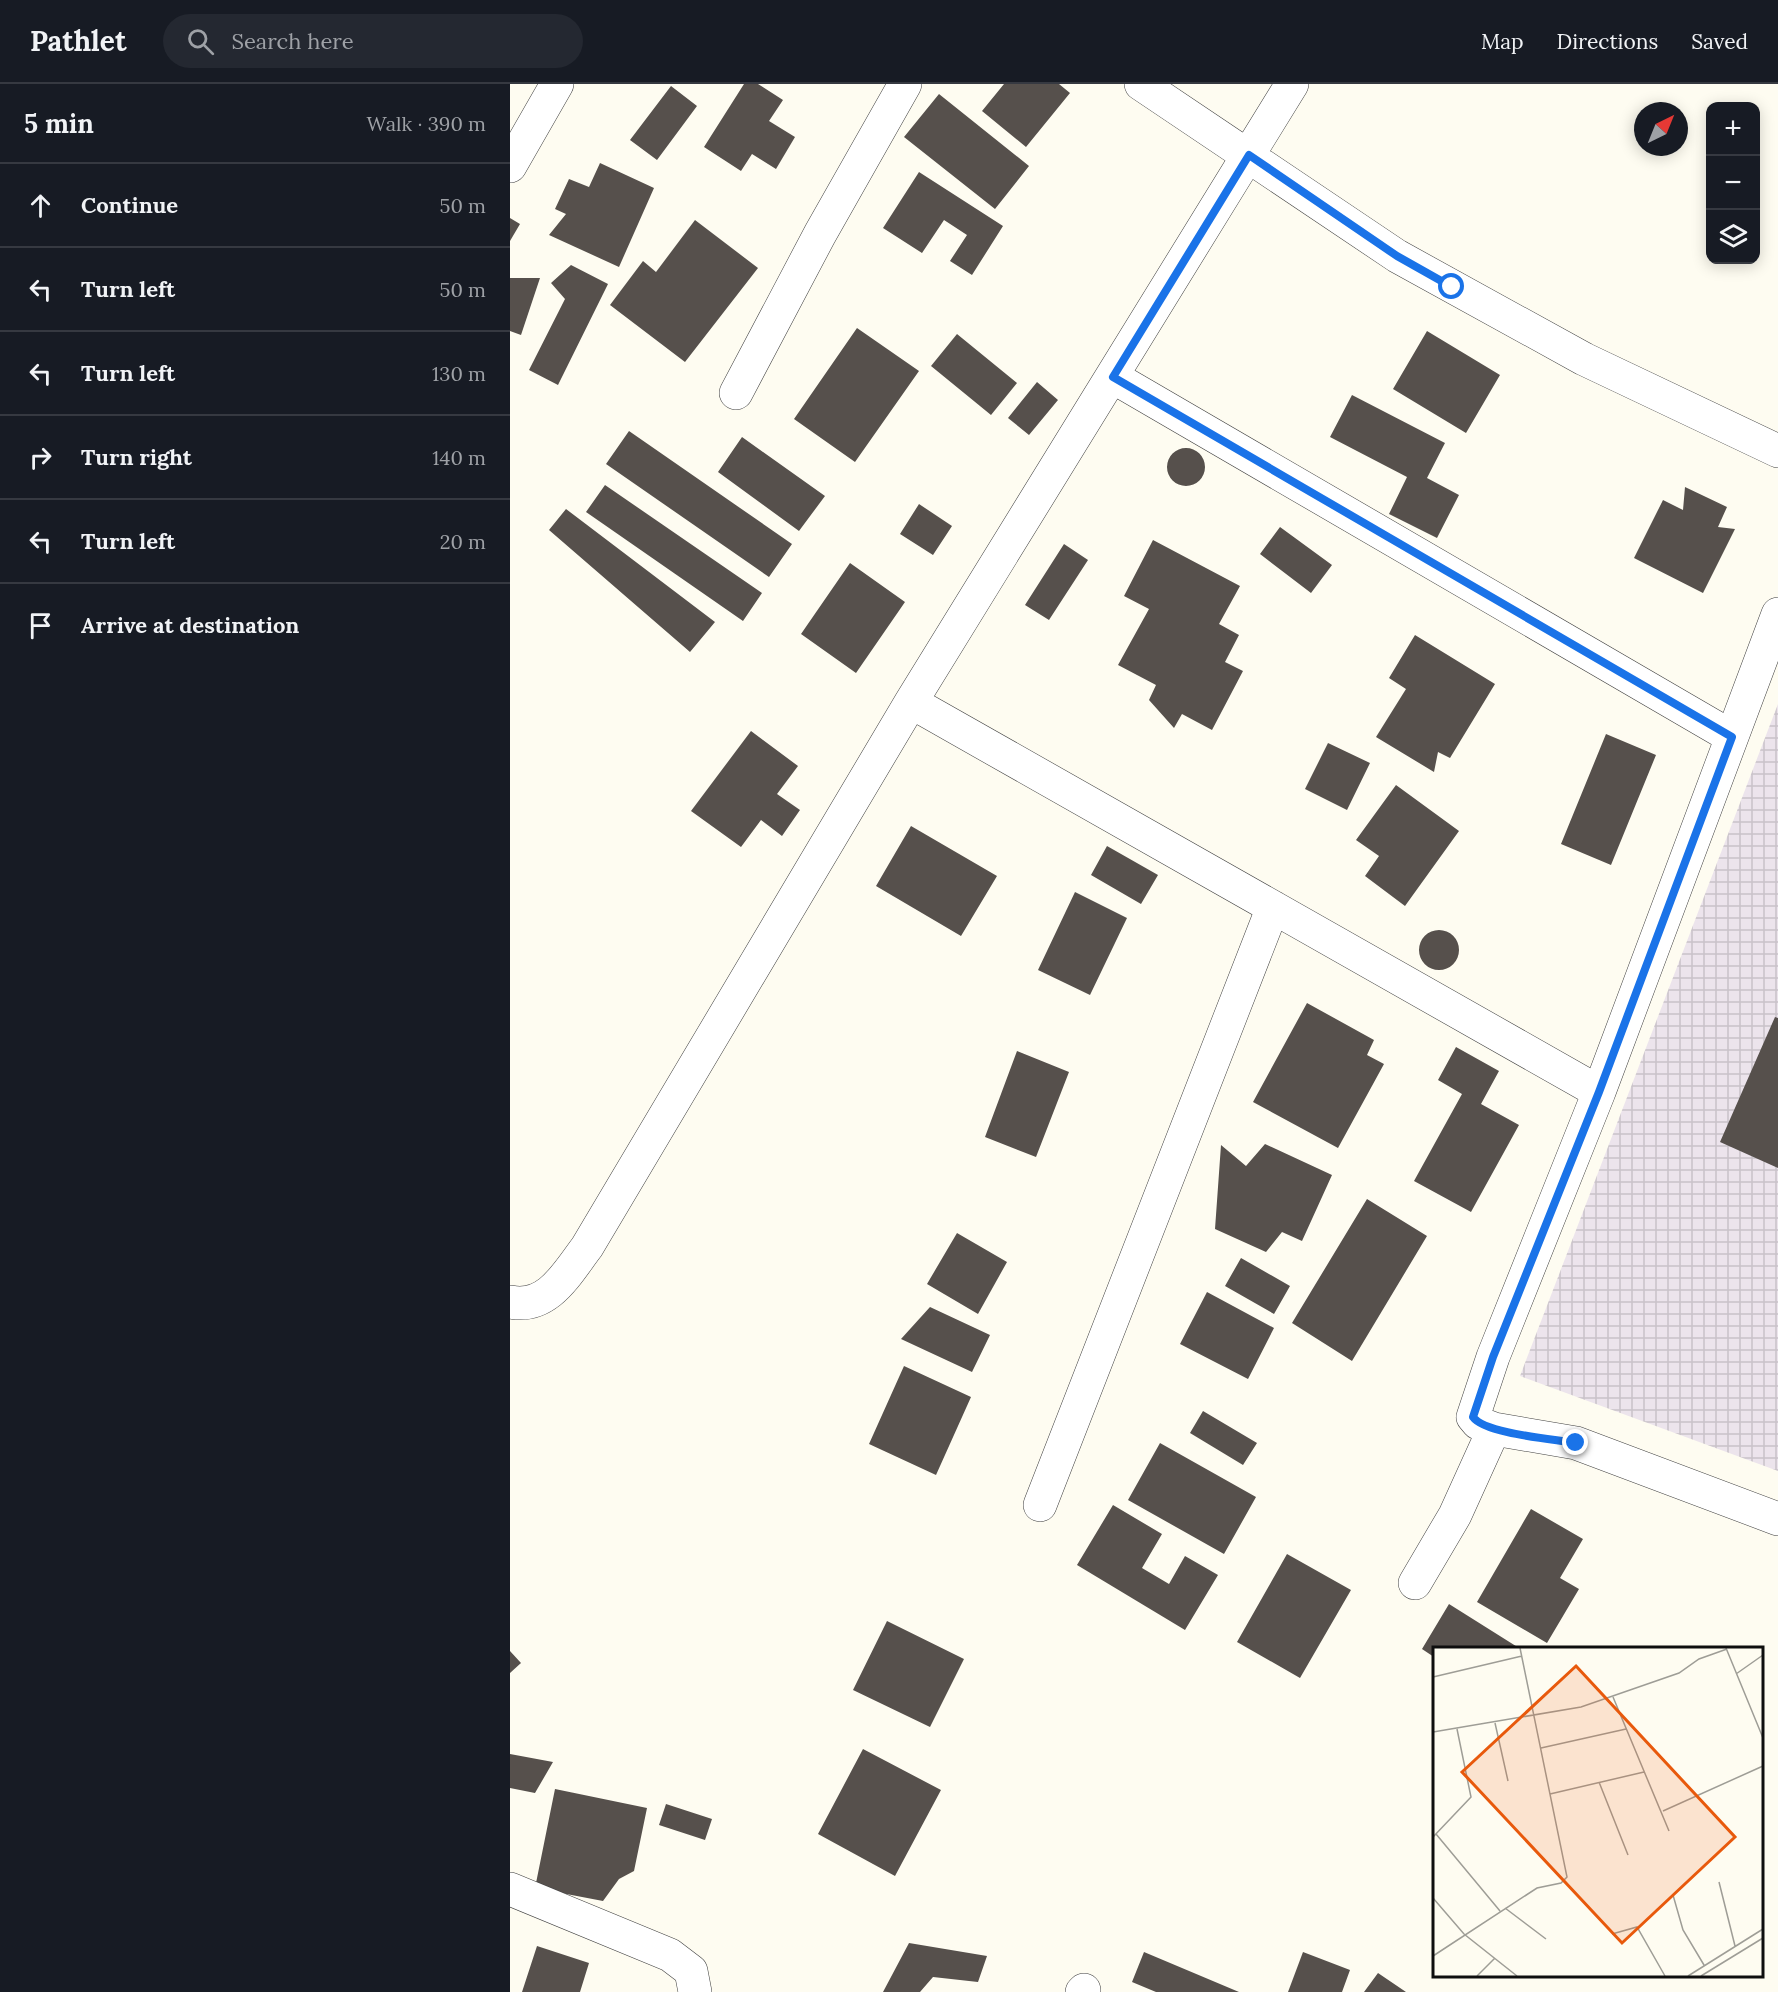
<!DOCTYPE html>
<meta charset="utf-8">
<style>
body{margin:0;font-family:Lora,serif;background:#242831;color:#f1f3f6}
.controls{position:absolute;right:18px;top:18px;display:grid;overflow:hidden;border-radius:12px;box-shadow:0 3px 15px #0003}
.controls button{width:54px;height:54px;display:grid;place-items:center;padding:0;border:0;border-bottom:2px solid #363941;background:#171b24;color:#f1f3f6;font:30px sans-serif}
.compass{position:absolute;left:1124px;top:18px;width:54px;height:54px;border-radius:50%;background:#171b24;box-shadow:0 3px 15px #0003;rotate:43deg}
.stop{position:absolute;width:18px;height:18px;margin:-14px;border:4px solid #1a73e8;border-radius:50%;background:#fff}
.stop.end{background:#1a73e8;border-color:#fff;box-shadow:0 2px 6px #0008}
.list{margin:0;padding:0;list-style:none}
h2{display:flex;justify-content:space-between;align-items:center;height:78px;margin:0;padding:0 24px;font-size:26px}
h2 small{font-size:20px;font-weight:400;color:#9ea1a6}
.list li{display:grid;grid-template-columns:39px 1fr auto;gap:18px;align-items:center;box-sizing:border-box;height:84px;padding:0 24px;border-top:2px solid #363941}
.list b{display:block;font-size:22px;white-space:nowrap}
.list em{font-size:20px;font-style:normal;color:#9ea1a6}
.icon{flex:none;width:33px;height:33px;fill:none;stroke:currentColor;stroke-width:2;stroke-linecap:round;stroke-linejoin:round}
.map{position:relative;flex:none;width:1268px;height:1908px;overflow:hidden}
header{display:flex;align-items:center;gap:36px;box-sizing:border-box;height:84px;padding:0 30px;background:#171b24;border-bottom:2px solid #363941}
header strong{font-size:28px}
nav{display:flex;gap:33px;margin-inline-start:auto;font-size:21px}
.search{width:420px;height:54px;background:#242831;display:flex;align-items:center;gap:15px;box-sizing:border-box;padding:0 21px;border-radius:33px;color:#9ea1a6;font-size:22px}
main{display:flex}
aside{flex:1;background:#171b24}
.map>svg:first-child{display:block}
.industrial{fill:url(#industrial-grid)}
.building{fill:#56504c}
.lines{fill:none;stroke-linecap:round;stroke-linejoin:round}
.minor-casing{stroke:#414141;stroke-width:34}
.minor{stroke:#fff;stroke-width:33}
.route{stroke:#1a73e8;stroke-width:8}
.inset-road{fill:none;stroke:#9e9d96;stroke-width:1.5}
.view{fill:#e8590c;fill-opacity:0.15;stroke:#e8590c;stroke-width:3}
.inset-edge{fill:none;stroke:#0e0e0e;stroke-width:3}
</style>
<header>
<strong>Pathlet</strong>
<div class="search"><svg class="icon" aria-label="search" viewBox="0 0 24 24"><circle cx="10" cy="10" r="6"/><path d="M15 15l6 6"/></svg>Search here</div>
<nav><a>Map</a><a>Directions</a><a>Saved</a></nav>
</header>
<main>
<aside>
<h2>5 min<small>Walk · 390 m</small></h2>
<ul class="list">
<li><svg class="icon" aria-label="ahead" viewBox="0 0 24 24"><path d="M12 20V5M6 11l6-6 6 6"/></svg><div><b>Continue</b></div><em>50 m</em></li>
<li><svg class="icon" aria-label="left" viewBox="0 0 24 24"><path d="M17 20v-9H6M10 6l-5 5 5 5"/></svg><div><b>Turn left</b></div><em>50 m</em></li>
<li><svg class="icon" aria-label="left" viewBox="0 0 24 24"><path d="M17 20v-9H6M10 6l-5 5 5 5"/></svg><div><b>Turn left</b></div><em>130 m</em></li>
<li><svg class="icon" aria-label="right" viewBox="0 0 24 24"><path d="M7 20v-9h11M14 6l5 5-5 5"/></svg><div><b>Turn right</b></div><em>140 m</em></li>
<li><svg class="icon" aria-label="left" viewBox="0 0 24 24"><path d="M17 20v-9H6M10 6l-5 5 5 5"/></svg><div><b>Turn left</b></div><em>20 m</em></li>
<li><svg class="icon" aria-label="arrive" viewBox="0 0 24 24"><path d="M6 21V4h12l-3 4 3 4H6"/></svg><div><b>Arrive at destination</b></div></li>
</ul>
</aside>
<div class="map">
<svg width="1268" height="1908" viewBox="0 0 1268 1908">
<defs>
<pattern id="industrial-grid" width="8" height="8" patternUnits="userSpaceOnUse" patternTransform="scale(1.5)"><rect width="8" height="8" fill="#ece4ec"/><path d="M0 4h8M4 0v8" fill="none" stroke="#c9c2c9"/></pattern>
</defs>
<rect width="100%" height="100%" fill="#fefcf1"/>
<path class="industrial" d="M1268,620v767l-258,-95z"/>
<path class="building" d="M234,0h14l25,16 -14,21 26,16 -19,32 -24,-15 -11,17 -37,-24z
M494,0h55l11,9 -44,54 -44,-36z
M161,2l26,20 -40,54 -27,-20z
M429,10l90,72 -34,43 -91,-72z
M90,79l54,25 -35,79 -70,-32 17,-21 -11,-5 14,-30 20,8z
M409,88l84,54 -31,49 -22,-14 17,-26 -23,-15 -22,33 -39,-25z
M0,134l10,6 -10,17z
M185,136l63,48 -73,94 -75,-57 33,-44 13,11z
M61,181l37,19 -50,101 -29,-15 36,-71 -14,-16z
M0,194h30l-19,57 -11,-4z
M347,244l62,43 -64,91 -61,-43z
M917,247l73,44 -34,58 -73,-44z
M447,250l60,49 -26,32 -60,-49z
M527,298l21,18 -29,35 -21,-17z
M842,311l93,48 -18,35 32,17 -22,43 -48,-24 18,-37 -77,-40z
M119,347l163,113 -23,33 -163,-113z
M232,353l83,59 -26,35 -81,-59z
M657 383a19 19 0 1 1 38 0a19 19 0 1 1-38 0Z
M95,401l157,108 -19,28 -157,-109z
M1175,403l42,20 -9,20 17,2 -32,64 -69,-35 29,-58 20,10z
M409,420l33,22 -19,29 -33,-21z
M56,425l149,113 -25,30 -141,-122z
M770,443l52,38 -21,28 -51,-39z
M643,456l87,46 -21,38 20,11 -14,27 18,9 -31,59 -30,-16 -8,14 -25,-28 7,-15 -38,-20 31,-56 -25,-13z
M554,460l24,16 -39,60 -24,-15z
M340,479l55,39 -49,71 -55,-39z
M905,551l80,49 -45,74 -12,-6 -4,20 -58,-35 30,-48 -17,-11z
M241,647l47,35 -21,28 23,16 -18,26 -21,-16 -20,27 -50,-36z
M1096,650l50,21 -45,110 -50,-21z
M818,659l42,20 -23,47 -42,-21z
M886,701l63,46 -54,75 -40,-30 14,-20 -23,-16z
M401,742l86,50 -36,60 -85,-50z
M597,762l51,29 -17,29 -50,-29z
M565,808l52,26 -37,77 -52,-25z
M909 866a20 20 0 1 1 40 0a20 20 0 1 1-40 0Z
M797,919l67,37 -7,15 17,9 -46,84 -85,-46z
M1265,933l3,1v150l-58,-26z
M946,963l43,24 -18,33 38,21 -48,87 -57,-31 48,-87 -24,-14z
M507,967l52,21 -33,85 -51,-20z
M755,1060l67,31 -30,66 -20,-9 -16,20 -51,-23 6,-84 25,21z
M857,1115l60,37 -75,125 -60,-38z
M447,1149l50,29 -29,52 -51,-30z
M731,1174l49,28 -16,28 -49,-28z
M697,1208l67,36 -26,51 -68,-35z
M420,1223l60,28 -18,37 -71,-33z
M394,1282l67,31 -35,78 -67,-31z
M693,1327l54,32 -14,22 -53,-32z
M650,1359l96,54 -32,57 -96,-54z
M603,1421l49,29 -20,34 27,16 16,-28 33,19 -33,55 -108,-65z
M1021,1425l52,30 -23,39 19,11 -32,54 -70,-41z
M777,1470l64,36 -51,88 -63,-36z
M939,1520l70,44h-85v9l-12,-8z
M377,1537l77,38 -34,68 -77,-37z
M0,1567l11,12 -11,10z
M353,1665l78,41 -46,86 -77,-42z
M0,1670l43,8 -18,31 -25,-5z
M45,1705l92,19 -13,63 -15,8 -16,22 -68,-13z
M156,1720l46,15 -7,21 -46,-15z
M399,1859l78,13 -9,26 -45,-5 -13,15h-37z
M27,1862l52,17 -9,29h-58z
M634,1868l95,40h-83l-24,-10z
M793,1868l47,18 -8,22h-54z
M868,1889l28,19h-42z"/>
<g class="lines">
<g class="minor-casing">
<path id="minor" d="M631,0l256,172 187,103 194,92
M0,82l47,-82
M603,293l619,360
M226,309l84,-159 85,-150
M1268,530l-179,478 -106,265 -20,60 5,6 16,6 82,14 202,76
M401,618l688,390
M0,1218c38,8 57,-29 77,-55l324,-545 381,-618
M530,1421l233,-598
M905,1499l40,-68 39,-86
M0,1805l160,66 21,16 4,21
M572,1908l2,-2"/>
</g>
<use href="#minor" class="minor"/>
</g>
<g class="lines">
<path class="route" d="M942,203l-55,-31 -148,-101 -136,222 619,360 -133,355 -106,265 -20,60c12,17 81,22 103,26"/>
</g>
<g transform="translate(923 1563)">
<rect width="330" height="330" fill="#fefcf1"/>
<path class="inset-road" d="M293,1l37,90M303,27l27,-19M0,30l89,-21M180,50l56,134M62,76l13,58M0,85l148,-25 98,-34 20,-14 28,-10M108,101l85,-19M166,135l29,73M117,147l94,-22M230,164l100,-45M3,187l64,77M0,190l38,-40 -14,-68M286,235l16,64M240,248l10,35 21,35M0,251l31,36 53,42M72,261l41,31M179,287l25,-7 28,49M0,309l104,-68 24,-5 6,-6 -47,-229M44,329l18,-18M255,329l75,-47M268,329l62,-38"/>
<path class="view" d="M143,19l159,171 -113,106 -160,-171z"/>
<rect width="330" height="330" class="inset-edge"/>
</g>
</svg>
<div class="controls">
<button>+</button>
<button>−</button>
<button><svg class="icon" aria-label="layers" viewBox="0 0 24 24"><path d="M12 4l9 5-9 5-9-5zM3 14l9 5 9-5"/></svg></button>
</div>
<svg class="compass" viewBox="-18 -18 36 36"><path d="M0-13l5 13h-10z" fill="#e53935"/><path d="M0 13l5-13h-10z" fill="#9ea1a6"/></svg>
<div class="stop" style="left:942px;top:203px"></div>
<div class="stop end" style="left:1066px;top:1359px"></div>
</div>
</main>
